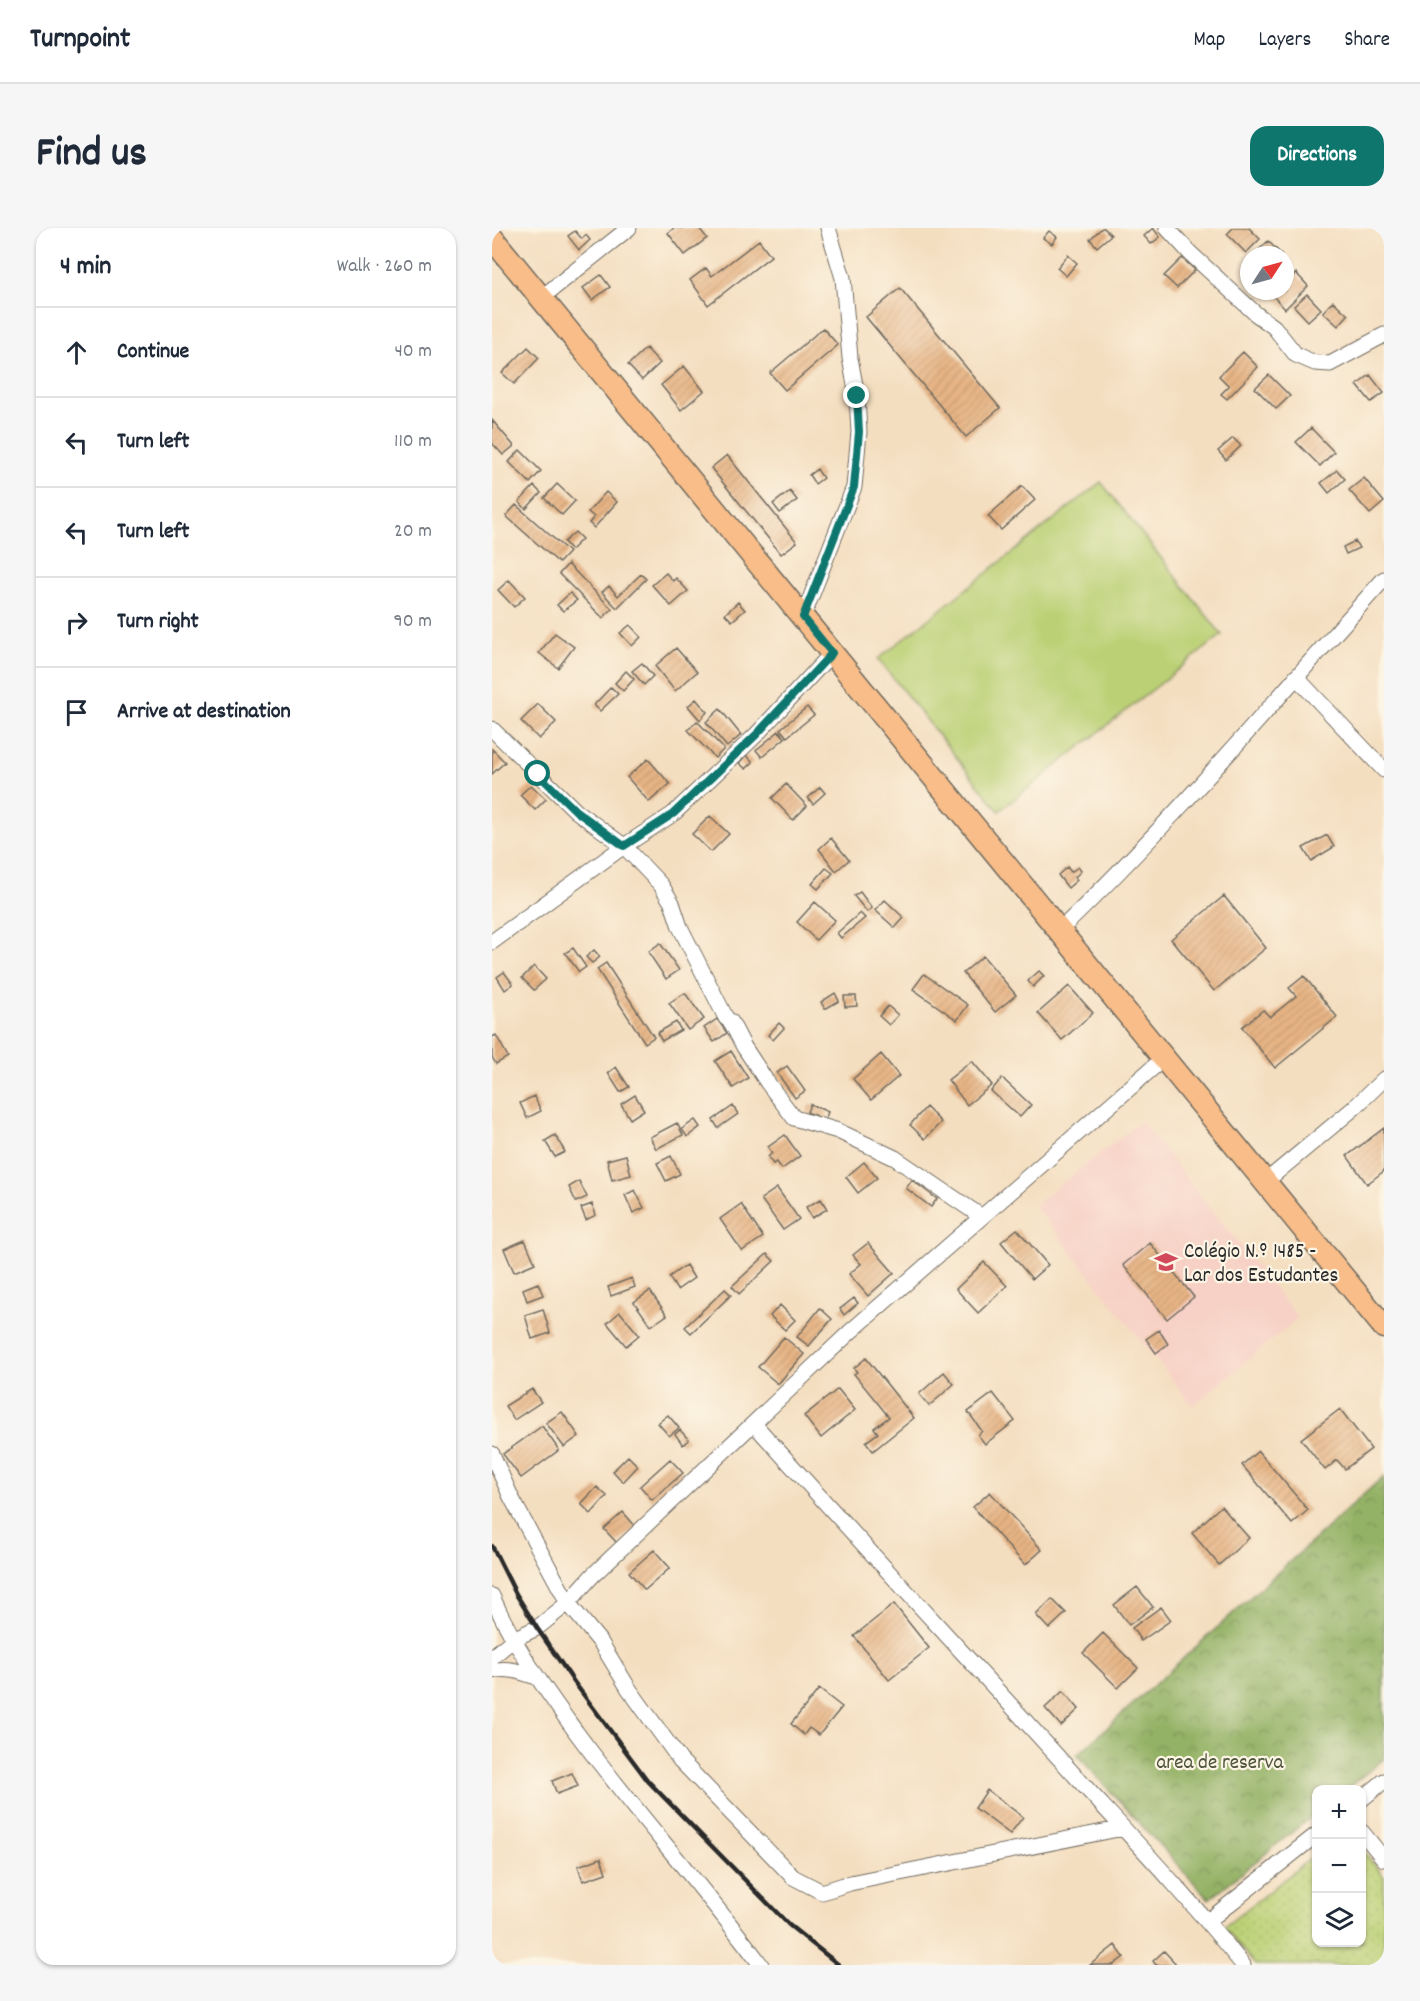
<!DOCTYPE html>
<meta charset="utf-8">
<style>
body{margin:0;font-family:Dekko,sans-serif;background:#f6f6f7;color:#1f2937}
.controls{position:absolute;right:18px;bottom:18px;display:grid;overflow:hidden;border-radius:12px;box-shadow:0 2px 4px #0004}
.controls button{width:54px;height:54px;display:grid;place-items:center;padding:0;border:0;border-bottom:2px solid #e0e1e3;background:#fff;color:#1f2937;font:30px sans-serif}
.compass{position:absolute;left:748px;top:18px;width:54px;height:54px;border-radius:50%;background:#fff;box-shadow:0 2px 4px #0004;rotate:54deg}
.stop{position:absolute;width:18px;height:18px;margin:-14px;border:4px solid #0f766e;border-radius:50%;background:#fff}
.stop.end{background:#0f766e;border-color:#fff;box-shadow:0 2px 6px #0008}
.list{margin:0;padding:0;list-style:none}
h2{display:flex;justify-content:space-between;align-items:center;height:78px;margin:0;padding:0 24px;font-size:26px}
h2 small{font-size:20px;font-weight:400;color:#747a83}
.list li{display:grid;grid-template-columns:39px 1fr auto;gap:18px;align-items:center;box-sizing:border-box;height:90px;padding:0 24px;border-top:2px solid #e0e1e3}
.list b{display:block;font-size:22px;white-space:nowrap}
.list em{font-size:20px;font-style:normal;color:#747a83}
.icon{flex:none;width:33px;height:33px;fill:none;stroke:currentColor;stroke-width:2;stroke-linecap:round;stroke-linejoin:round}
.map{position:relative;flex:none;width:892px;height:1737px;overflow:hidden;border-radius:18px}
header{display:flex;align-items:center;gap:36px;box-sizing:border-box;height:84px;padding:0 30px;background:#fff;border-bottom:2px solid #e0e1e3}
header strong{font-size:28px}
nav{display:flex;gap:33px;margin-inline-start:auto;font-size:21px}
.intro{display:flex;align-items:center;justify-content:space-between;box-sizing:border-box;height:144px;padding:0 36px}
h1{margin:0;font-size:42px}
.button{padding:15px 27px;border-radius:18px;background:#0f766e;color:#fff;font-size:21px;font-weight:700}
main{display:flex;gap:36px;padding:0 36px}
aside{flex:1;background:#fff;border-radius:18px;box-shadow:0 2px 4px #0004}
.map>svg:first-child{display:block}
.built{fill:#f7d1c6}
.grass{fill:#bbd074;stroke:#737e50;stroke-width:1.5}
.forest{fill:url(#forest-crowns);stroke:#606e48;stroke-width:1.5}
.park{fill:url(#park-dots);stroke:#737e50;stroke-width:1.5}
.building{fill:url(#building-hatch)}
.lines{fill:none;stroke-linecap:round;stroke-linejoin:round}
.street-casing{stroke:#716a5f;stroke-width:17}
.primary-casing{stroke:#716a5f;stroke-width:25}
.street{stroke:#fff;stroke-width:15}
.primary{stroke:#f8bd88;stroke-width:22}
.rail{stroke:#2b2b2b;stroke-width:4.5}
.route{stroke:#0f766e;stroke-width:8}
.labels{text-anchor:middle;stroke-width:4.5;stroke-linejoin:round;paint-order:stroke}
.poi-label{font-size:21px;fill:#2b2b2b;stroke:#fcf5e5;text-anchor:start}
.park-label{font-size:21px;fill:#4f543d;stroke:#fcf5e5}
</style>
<header>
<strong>Turnpoint</strong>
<nav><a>Map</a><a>Layers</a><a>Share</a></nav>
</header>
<div class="intro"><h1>Find us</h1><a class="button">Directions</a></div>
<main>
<aside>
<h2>4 min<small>Walk · 260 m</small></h2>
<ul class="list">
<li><svg class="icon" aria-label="ahead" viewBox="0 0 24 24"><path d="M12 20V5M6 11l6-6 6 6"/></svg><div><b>Continue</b></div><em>40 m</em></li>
<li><svg class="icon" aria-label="left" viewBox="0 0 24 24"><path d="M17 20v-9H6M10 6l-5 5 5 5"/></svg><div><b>Turn left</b></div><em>110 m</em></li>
<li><svg class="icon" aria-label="left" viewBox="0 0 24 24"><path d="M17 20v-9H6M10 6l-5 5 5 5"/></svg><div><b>Turn left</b></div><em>20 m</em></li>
<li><svg class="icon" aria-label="right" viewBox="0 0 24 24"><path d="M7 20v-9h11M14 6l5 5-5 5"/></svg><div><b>Turn right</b></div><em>90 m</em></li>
<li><svg class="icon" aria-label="arrive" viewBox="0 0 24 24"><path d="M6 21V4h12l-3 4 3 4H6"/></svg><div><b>Arrive at destination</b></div></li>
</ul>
</aside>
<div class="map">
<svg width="892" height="1737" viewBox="0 0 892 1737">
<defs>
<pattern id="forest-crowns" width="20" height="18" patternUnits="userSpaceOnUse" patternTransform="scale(1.5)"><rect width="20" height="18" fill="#94b266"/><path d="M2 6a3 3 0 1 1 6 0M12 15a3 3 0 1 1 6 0" fill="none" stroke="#799154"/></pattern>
<pattern id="park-dots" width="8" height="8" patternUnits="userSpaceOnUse" patternTransform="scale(1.5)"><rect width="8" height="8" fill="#bbd074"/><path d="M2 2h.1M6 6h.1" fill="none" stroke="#a1b365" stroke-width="1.8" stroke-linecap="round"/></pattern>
<pattern id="building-hatch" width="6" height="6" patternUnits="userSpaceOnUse" patternTransform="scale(1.5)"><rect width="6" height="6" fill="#e7b484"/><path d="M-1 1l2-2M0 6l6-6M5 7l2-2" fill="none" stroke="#c69b72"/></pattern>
</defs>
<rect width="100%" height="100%" fill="#fcf5e5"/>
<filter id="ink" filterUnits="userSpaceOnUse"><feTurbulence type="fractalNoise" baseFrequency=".0167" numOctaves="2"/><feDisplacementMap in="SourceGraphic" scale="12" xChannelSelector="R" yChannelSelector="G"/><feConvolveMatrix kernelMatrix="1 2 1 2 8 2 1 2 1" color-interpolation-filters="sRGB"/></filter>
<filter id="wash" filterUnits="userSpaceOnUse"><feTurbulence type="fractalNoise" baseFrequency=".008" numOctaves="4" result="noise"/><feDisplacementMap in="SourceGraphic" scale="24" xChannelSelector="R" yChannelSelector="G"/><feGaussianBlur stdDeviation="1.35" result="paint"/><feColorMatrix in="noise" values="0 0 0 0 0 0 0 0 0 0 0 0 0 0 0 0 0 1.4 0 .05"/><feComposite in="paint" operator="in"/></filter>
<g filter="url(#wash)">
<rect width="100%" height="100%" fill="#f4dec0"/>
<path class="built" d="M649,893l157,197 -105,88 -159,-201z"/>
<path class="grass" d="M609,254l121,153 -223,176 -121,-152z"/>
<path class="forest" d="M892,1248v283l-38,30 -30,1v23l-107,86 -132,-144z"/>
<path class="park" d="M870,1621l22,28v88h-129l-31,-38 92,-73v88h46z"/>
<g id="blocks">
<path class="building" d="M182,0h25l8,10 -22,17 -17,-22z
M610,0h2l7,7 -14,12 -7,-8z
M661,0l7,9 -9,7 -7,-8z
M741,0h16l11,11 -14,14 -19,-19z
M83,3l7,8 4,-4 4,5 -11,10 -11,-14z
M557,3l8,6 -5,7 -9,-6z
M267,12l12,16 -63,49 -18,-25 16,-12 6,8z
M776,13l14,14h-28z
M576,27l9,8 -11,13 -9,-8z
M690,30l13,12 -18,18 -13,-12z
M804,45l12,13 -23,23 -12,-13 5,-5h7v-7z
M109,47l9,12 -18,13 -9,-12z
M408,60l100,120 -34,29 -100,-120z
M815,66l14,15 -13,12 -14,-15z
M841,73l15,14 -10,11 -15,-14z
M331,100l15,17 -53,45 -15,-17z
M36,119l11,11 -25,26 -12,-11z
M154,120l14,15 -18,17 -14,-15z
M751,124l15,15 -31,32 -6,-5 8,-8 -10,-10z
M192,138l20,25 -23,19 -20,-25z
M777,147l21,21 -14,13 -21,-21z
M878,147l14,18 -13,9 -14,-17z
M0,192l22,26 -11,9 -11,-12z
M819,200l23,24 -14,14 -24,-24z
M741,210l8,8 -15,14 -8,-9z
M28,222l21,21 -11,12 -21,-21z
M235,227l70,87 -16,12 -70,-86z
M325,241l6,9 -8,6 -6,-9z
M845,242l8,9 -16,14 -8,-10z
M872,250l20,24 -14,12 -21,-24z
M65,256l18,17 -13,14 -18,-17z
M42,258l7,7 -15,16 -7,-7z
M530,258l13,14 -34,30 -13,-14z
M298,263l7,9 -17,13 -7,-9z
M114,264l11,10 -23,26 -5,-5 5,-6 -6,-5z
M24,277l53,47 -10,11 -53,-47z
M83,304l7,7 -11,11 -7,-8z
M863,313l4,7 -13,6 -3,-7z
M76,336l44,45 -9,9 -44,-44z
M174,345l7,8 3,-3 12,13 -17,15 -19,-21z
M149,346l5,5 -29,29 -15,-16 7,-6 9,10z
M17,352l16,17 -11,10 -16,-17z
M78,365l7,7 -14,11 -6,-6z
M246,374l7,8 -13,11 -7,-7z
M138,397l11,12 -9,9 -12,-13z
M63,405l19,14 -16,21 -19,-15z
M184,420l21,24 -22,19 -20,-25z
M150,435l11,13 -9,9 -12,-14z
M134,443l8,8 -11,12 -8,-8z
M119,459l7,7 -18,17 -6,-6z
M204,471l11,13 -7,8 -12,-14z
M46,476l18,18 -17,17 -18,-18z
M315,479l7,8 -27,22 -7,-8z
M228,481l21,26 -14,12 -21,-25z
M205,493l27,28 -9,9 -27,-28z
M287,503l6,7 -23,19 -6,-7z
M0,521l13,13 -13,12z
M254,527l7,7 -7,7 -7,-6z
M156,531l22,25 -21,18 -22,-25z
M294,556l21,22 -14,14 -21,-22z
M39,557l15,14 -11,11 -15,-15z
M328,559l5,6 -12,11 -5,-6z
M218,588l19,18 -18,18 -19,-18z
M835,607l7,12 -23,14 -8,-13z
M339,610l18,22 -13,11 -17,-22z
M575,639l4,5 7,-5 3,4 -6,6 2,3 -9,8 -10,-13z
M334,640l7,5 -15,16 -6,-5z
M368,664l12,16 -5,4 -13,-16z
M732,668l42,52 -52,43 -43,-52z
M393,672l19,18 -9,10 -20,-18z
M323,674l20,18 -19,20 -19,-18z
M368,685l5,5 -24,20 -4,-5z
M168,715l19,27 -13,9 -18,-27z
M81,720l13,19 -7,5 -14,-19z
M102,722l6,7 -8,6 -6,-6z
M491,728l33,39 -21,17 -32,-39z
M114,735l48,74 -9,6 -48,-74z
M42,738l12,13 -12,11 -12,-12z
M547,743l5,5 -11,11 -5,-6z
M12,744l9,12 -8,6 -8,-13z
M432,746l44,31 -11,15 -44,-31z
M812,748l33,41 -62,51 -33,-41 21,-17 7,7 26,-21 -7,-8z
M577,758l24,27 -31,27 -24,-27z
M193,765l19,26 -16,11 -19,-27z
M343,765l4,8 -14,8 -4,-7z
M352,768h12l1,10 -12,1z
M396,778l10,9 -9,10 -10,-9z
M225,791l10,14 -13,9 -10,-14z
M184,794l5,8 -19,11 -5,-8z
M287,795l5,5 -11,12 -5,-5z
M4,807l12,22 -12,7 -4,-7v-20z
M239,823l17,27 -15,10 -18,-27z
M389,826l18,22 -28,24 -18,-21z
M480,833l20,24 -25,20 -19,-25z
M295,838l18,25 -10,7 -18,-25z
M124,839l13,20 -9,5 -12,-19z
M510,850l29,27 -11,12 -29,-26z
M143,867l9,15 -14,9 -9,-15z
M42,868l7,15 -14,7 -7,-15z
M318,876l18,8 -3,8 -18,-8z
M241,878l5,8 -20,14 -5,-8z
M434,879l15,15 -16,17 -15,-14z
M203,892l5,7 -13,10 -5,-8z
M185,895l6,12 -27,14 -6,-12z
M892,900v43l-17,13 -20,-28z
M63,907l10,17 -10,5 -10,-16z
M293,907l15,21 -18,13 -5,-7 -4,2 -5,-7 4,-4 -4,-6z
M134,927l5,20 -19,5 -5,-20z
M179,928l9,18 -14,7 -9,-18z
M372,934l13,16 -19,15 -12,-16z
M420,952l25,19 -6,8 -25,-19z
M87,953l8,16 -11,5 -7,-15z
M285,960l22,31 -16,11 -22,-31z
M143,962l9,18 -11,5 -8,-18z
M329,971l6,10 -15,9 -6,-11z
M100,976l4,11 -10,5 -5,-12z
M249,976l22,33 -21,14 -22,-32z
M525,1001l31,36 -16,14 -31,-37z
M33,1012l10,23 -21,9 -10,-23z
M376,1015l26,30 -26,23 -19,-22 12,-10 -8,-9z
M658,1015l44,54 -27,22 -44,-54z
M275,1026l7,7 -35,33 -7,-8z
M492,1034l23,24 -29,27 -22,-24z
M194,1037l8,13 -17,12 -8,-13z
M140,1050l3,9 -24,9 -3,-9z
M46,1055l5,12 -16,6 -4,-12z
M233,1061l6,6 -40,38 -6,-6z
M158,1063l17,24 -16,11 -17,-24z
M362,1070l4,5 -14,12 -4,-6z
M288,1077l15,15 -10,10 -15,-14z
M328,1080l12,11 -23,27 -12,-9z
M51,1081l7,24 -18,6 -7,-24z
M128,1084l19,23 -13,11 -19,-23z
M667,1102l9,14 -12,9 -10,-14z
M292,1109l20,17 -26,30 -20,-17z
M374,1130l48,60 -41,33 -7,-9 12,-9 -4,-5 15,-11 -35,-43 3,-2 -3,-4z
M452,1144l10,12 -25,22 -10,-12z
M40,1161l9,13 -27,18 -9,-14z
M346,1161l17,21 -34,28 -17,-22z
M501,1165l22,28 -30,23 -7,-9 4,-4 -14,-19z
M848,1181l31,40 -26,20 -8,-9 -12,10 -24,-31z
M70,1184l17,24 -15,11 -18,-24z
M176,1187l11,13 -10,8 -11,-13z
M50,1198l17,24 -38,28 -18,-24z
M188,1202l9,10 -6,5 -8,-11z
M766,1223l50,59 -16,14 -50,-59z
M136,1228l10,10 -15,16 -10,-11z
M178,1231l13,14 -31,27 -12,-14z
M105,1259l10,9 -16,18 -10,-10z
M498,1264l52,58 -17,15 -52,-58z
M729,1278l28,32 -30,27 -27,-32z
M131,1284l13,15 -19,16 -13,-14z
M162,1322l16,18 -25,22 -16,-18z
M645,1359l16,20 -24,18 -15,-20z
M560,1371l14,14 -17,16 -13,-14z
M402,1376l35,44 -40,32 -35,-44z
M669,1379l10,13 -30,21 -9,-13z
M611,1405l35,35 -20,20 -35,-35z
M327,1461l23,18 -23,28 -10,-7 -5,7 -13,-11z
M571,1463l16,18 -18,17 -16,-18z
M80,1545l6,13 -21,8 -5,-13z
M495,1562l36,27 -13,17 -35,-26z
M109,1630l5,15 -23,8 -5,-15z
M623,1717l9,12 -11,8h-23z
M672,1723l13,14h-21l-3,-4z"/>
</g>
</g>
<g filter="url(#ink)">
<use href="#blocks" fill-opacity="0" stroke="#716a5f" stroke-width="1.5"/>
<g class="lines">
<g class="street-casing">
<path id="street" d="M675,0l23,25 66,61 18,13 22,28 19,8 15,1 54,-29
M49,70l88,-70
M311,389l51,-130 5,-55 -2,-36 -7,-38 -7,-80 -15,-50
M804,449l88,93
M0,501l84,82 48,35 37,39 11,18 8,24 46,91 5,4 13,25 23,35 27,36 44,13 57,27 87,59
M568,702c115,-110 217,-233 324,-351
M0,714l132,-96 49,-32 83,-79 76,-82
M773,954l89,-74 30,-29
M262,1196c107,119 216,236 324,355 56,61 113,121 165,186
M0,1226l19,43 57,106 33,40 28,46 51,71 113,117 29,15 28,-9 273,-55
M0,1368c21,49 53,93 84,136 59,80 126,153 185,233
M0,1429l23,-19 22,-10 31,-25 24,-27 258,-244 314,-274
M0,1443c15,-4 29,1 44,6
M870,1571l22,-18
M870,1604l22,27
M716,1693l108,-86"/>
</g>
<g class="primary-casing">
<path id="primary" d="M0,10l892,1089"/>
</g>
<use href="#street" class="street"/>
<use href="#primary" class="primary"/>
<path class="rail" d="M0,1318l24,48 21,34 37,54 74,99 141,144 50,40"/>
</g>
</g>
<g class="lines" filter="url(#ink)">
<path class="route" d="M46,546l38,37 48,35 49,-32 83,-79 76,-82 -29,-36 51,-130 5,-55 -2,-36"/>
</g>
<defs>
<g id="school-bare" transform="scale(1.8)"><path d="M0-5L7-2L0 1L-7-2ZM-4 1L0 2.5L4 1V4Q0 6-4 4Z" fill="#d1495b" stroke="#fcf5e5" stroke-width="2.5" paint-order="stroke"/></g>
</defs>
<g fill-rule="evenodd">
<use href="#school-bare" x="674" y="1034"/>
</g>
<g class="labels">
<g class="poi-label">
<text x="692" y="1029">Colégio N.º 1485 -<tspan x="692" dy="24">Lar dos Estudantes</tspan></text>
</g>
<g class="park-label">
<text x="728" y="1540">area de reserva</text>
</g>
</g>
</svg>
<div class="controls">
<button>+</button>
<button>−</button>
<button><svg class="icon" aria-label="layers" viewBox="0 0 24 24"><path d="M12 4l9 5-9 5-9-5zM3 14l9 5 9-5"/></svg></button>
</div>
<svg class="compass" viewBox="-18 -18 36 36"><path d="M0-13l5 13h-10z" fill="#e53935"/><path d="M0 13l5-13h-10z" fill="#747a83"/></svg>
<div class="stop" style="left:46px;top:546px"></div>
<div class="stop end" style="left:365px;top:168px"></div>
</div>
</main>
